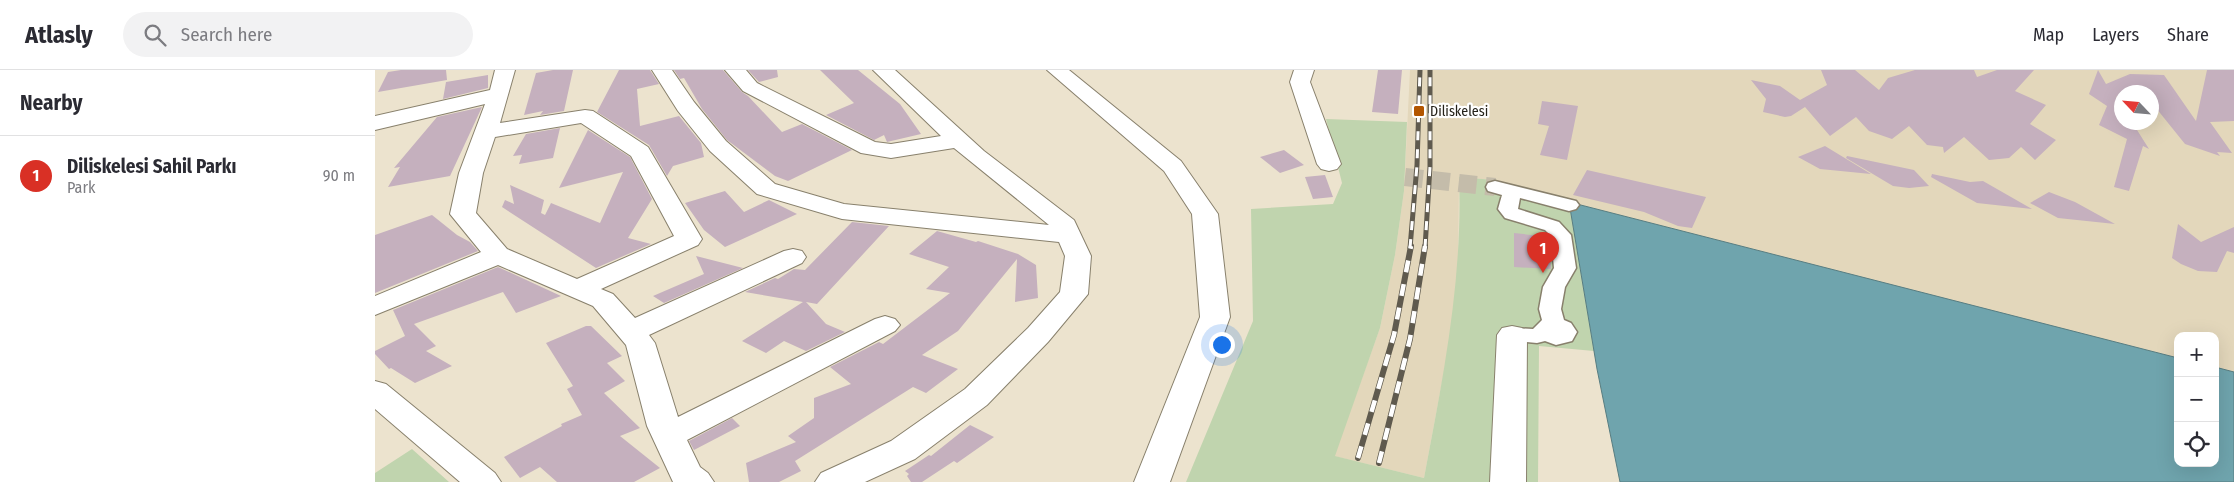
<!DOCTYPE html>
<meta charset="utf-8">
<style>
body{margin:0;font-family:"Fira Sans Condensed",sans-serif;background:#f2f2f3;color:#2b2b33}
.controls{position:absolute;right:15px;bottom:15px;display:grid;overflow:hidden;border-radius:10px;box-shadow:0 5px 20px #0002}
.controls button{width:45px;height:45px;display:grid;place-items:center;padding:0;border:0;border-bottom:1px solid #e1e1e2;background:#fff;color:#2b2b33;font:25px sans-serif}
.compass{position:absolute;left:1739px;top:15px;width:45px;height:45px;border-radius:50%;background:#fff;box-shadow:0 5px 20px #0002;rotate:296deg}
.you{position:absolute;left:846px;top:274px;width:18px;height:18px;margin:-12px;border:4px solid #fff;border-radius:50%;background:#1a73e8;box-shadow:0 0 0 8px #1a73e833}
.badge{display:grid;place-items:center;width:32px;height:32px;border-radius:50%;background:#d93025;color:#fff;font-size:16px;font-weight:700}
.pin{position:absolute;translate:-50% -41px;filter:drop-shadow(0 1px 2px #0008)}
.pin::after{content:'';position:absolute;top:26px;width:18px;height:15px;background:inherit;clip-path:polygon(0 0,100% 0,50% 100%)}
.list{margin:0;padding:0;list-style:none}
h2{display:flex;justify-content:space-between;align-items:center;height:65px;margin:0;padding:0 20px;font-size:21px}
h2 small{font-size:16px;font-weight:400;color:#7c7c81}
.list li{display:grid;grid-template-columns:32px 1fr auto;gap:15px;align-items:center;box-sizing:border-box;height:80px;padding:0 20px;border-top:1px solid #e1e1e2}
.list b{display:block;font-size:19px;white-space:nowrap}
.list p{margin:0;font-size:16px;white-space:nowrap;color:#7c7c81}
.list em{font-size:16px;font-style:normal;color:#7c7c81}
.icon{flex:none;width:28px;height:28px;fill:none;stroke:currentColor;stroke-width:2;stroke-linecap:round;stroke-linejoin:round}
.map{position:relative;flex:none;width:1859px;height:412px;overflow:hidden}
header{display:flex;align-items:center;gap:30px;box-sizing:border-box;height:70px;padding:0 25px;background:#fff;border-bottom:1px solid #e1e1e2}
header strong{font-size:24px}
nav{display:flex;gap:28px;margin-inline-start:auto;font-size:18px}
.search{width:350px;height:45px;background:#f2f2f3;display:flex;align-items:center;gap:12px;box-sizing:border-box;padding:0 18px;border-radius:28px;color:#7c7c81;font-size:19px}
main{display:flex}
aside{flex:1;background:#fff}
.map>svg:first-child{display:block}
.built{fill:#e3d7bb;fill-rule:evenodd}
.green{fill:#c0d4ae}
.water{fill:#6fa4ad;stroke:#587d81}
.building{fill:#c5b0be}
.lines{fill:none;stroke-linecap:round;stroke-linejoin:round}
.pedestrian-tunnel{stroke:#c4bcaa;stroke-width:18;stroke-dasharray:18 9;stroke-linecap:butt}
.pedestrian-casing{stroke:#88806c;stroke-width:3}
.minor-casing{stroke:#88806c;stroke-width:2}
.secondary-casing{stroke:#88806c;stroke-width:2}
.pedestrian{fill:#fff;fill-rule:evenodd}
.minor{fill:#fff;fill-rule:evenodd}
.secondary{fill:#fff;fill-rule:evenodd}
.rail-far1-casing{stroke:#5f5a4e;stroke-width:5}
.rail-casing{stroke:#5f5a4e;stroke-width:6}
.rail-far1{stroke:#fff;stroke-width:3;stroke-dasharray:9;stroke-linecap:butt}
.rail{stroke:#fff;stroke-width:4.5;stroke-dasharray:12;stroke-linecap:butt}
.poi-dot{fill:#b35600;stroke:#fff;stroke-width:2}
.labels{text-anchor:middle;stroke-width:4.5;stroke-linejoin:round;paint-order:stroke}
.far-poi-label{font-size:14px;fill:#242119;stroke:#fff;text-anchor:start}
</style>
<header>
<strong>Atlasly</strong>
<div class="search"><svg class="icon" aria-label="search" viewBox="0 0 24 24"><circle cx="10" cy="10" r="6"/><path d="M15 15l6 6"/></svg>Search here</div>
<nav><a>Map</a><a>Layers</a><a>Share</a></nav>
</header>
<main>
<aside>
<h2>Nearby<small></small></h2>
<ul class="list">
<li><span class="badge">1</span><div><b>Diliskelesi Sahil Parkı</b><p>Park</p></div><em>90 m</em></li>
</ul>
</aside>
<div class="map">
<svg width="1859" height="412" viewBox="0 0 1859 412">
<rect width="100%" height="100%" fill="#ece3ce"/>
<path class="built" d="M1035,0h824v302l-19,-5v-31h-37v22l-609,-156 -75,-22 -35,-3 -1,98 -9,70 -25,133 -90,-22 46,-128 15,-73 9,-64zM1746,22h30v30h-30z"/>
<path class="green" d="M951,49l81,3 -3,69 -9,64 -15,73 -45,128 89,22c19,-100 39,-199 35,-301l35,3 75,22 25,149 -55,-5 -1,136h-27l3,-145 19,1 -4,-6 -22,-1 -7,151h-314l67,-161 -2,-112 82,-5 9,-21z
M37,379l37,33h-74v-9z"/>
<path class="water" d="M1194,132l609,156v105h37v-96l19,5v110h-614l-23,-113z"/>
<path class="building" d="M26,0h45l1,10 -69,12 10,-20z
M178,0h20l-9,41 -24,4 3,-4 -19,4 12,-42z
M244,0h31l9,14 -22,5 3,37 39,-10 22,27 3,14 -31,9 -6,10 -18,-31 -52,-33z
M299,0h49l19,22 6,4 34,36 20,-8 50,26 -64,31 -13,-5 -48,-36 -25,-31 -18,-31 -4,1z
M373,0h29l1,7 -19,5z
M445,0h38l42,34 21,30 -34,8 -3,-7 -10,5 -48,-25 28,-12z
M1003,0h24l-4,44 -26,-2z
M1446,0h34l24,20 9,-12 27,-8h59l3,7 20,-7h37l-19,21 31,14 -16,19 26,16 -21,20 -14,-13 -12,11 -20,2 -25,-23 -20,16 -1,-6 -16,-2 -18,-19 -17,13 -23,-8 -13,-14 -26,19 -25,-29 -14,9 -6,1 -22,-5 3,-13 -15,-19 29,6 20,14 27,-15z
M1723,0l8,14 24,-10 34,1 32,46 11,-51h27v51l-24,1 22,31 -15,-1 3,4 -35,-12 -29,-36 -5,13v-29h-30v8l-5,-4 5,9v17h11l17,27 -6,-3 -14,45 -15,-4 13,-48 -28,-14 8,-19 -18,-12z
M113,5v13l-45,11 3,-17z
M1167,31l36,5 -11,54 -27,-5 9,-29 -11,-2z
M107,37l-32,69 -62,11 12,-20 -6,1 43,-51z
M185,58l-7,30 -34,6 3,-9 -9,1 13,-22z
M213,60l42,27 22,42 -24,39 23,6 -55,24 -94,-61 3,-7 9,4 -4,-19 34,15 -3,13 4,2 6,-12 49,20 23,-51 -64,16z
M1450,76l46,28 -51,-5 -22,-12z
M909,80l20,15 -24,8 -20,-16z
M1472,86l67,14 15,16 -20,2 -16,-2 -47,-28z
M1212,100l119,27 -14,31 -14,-2 -34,-14 -71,-17z
M1557,104l38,8 13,-1 49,28 -55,-6 -46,-26z
M950,105l8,22 -20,2 -8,-22z
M350,121l19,21 25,-12 28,14 -72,33 -21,-17 -19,-27z
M1674,122l26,10 40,22 -57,-6 -28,-15z
M57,145l25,20 13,7 8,9 -103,42v-58z
M477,152l37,4 -72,78 -11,-2 20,22 19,8 -39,19 -22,-10 -18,12 -24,-12 61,-39 -58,-10 30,-14 3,1 16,-10 11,1z
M1803,154l23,18 33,-15v26l-7,-2 -10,21 -19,-1 -17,-7 -9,-6z
M562,161l39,11 2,-1 40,13 18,11 2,33 -23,4 2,-43 -59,72 -36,24 36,14 -32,24 -13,-6 -118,74 6,10 -22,11h-30l-3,-19 50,-21 -8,-6 26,-18v-20l37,-14 -21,-17 49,-25 4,2 67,-51 -24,-4 23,-22 -40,-13z
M1139,163l35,4 2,32 -37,-2z
M321,186l47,12 -79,35 -11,-7 51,-22z
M123,197l63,29 -45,17 -13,-21 -89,32 22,22 -10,5 26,15 -37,17 -24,-15 -2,1 -14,-15v-3l30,-15 -12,-26z
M211,256h5l31,30 -15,7 18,18 -21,12 36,35 -20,8 40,32 -26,14h-77l-17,-15 -20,11 -16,-21 58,-31 -1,-2 21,-9 -15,-26 6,-3 -27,-43z
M357,348l8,8 -46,24 -5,-9z
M595,355l24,12 -37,26 -3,-2 -32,21h-11l-4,-6 2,-2 -4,-3 24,-16 2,1z"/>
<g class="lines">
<path class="pedestrian-tunnel" d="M1030,107l90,10"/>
<g class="pedestrian-casing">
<path id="pedestrian" d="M1120,111l81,20 3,4 -3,4 -7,2 -49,-13 -2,11 41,13 12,13 5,33 -11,19 -4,22 3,11 7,3 6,9 -5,9 -16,4 -11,-4 -8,2 -33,-3 -3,-5 3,-5 8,-2 21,1 9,-9 -3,-11 4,-22 11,-19 -3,-32 -6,-6 -40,-12 -7,-9 4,-14 -14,-4 -2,-4 2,-4z"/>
</g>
<g class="minor-casing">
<path id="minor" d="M120,0h20l-15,53 85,-13 8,1 55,36 54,92 -4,6 -97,44 12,5 22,24 149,-67 9,-2 9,2 4,6 -4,6 -153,72 6,8 23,74 197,-98 10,-3 10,3 5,6 -5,6 -208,109 13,27 8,6 6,9h-41l-26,-56 -21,-81 -33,-39 -95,-41 -123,50v-19l106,-44 -31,-38 9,-41 26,-69 -110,26v-14l115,-26zM206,53l50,33 43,80 -97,43 -70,-30 -31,-36 7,-40 12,-36z
M277,0h20l22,32 32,39 49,43 69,20 205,21 -95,-77 -63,10 -30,-5 -118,-62 -18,-21h21l11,13 118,59 16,2 50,-8 -68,-66h22l89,81 90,69 17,36 -3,38 -40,48 -61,63 -72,54 -50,23h-50l6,-9 70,-32 74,-52 63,-61 32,-36 5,-36 -6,-14 -217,-23 -85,-25 -47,-43 -32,-40z
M919,0h20l-4,12 31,82 -4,5 -8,2 -8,-2 -4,-5 -27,-82z
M1137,256l10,2 5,7 -1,147h-36l7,-147 5,-7z
M0,311l11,3 109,89 6,9h-41l-85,-73z"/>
</g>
<g class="secondary-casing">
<path id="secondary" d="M672,0h22l112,91 37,53 12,103 -60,165h-36l66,-165 -8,-103 -28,-43z"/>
</g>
<use href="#pedestrian" class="pedestrian"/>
<use href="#minor" class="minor"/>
<use href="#secondary" class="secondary"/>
<g class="rail-far1-casing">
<path id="rail-far1" d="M1035,178l7,-83 3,-95
M1050,178l5,-81v-97"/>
</g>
<g class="rail-casing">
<path id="rail" d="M983,388l36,-123 17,-89
M1004,393l31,-124 15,-93"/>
</g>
<use href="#rail-far1" class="rail-far1"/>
<use href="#rail" class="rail"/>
</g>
<rect class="poi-dot" x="1038" y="35" width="12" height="12" rx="2.5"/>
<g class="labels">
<g class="far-poi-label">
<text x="1055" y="46">Diliskelesi</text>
</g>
</g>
</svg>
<div class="controls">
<button>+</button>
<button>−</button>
<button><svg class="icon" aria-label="locate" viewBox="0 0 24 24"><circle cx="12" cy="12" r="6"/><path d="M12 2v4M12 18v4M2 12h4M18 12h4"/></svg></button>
</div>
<svg class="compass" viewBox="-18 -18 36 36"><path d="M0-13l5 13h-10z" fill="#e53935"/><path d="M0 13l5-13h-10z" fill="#7c7c81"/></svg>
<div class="you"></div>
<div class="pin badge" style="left:1168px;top:203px">1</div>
</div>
</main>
